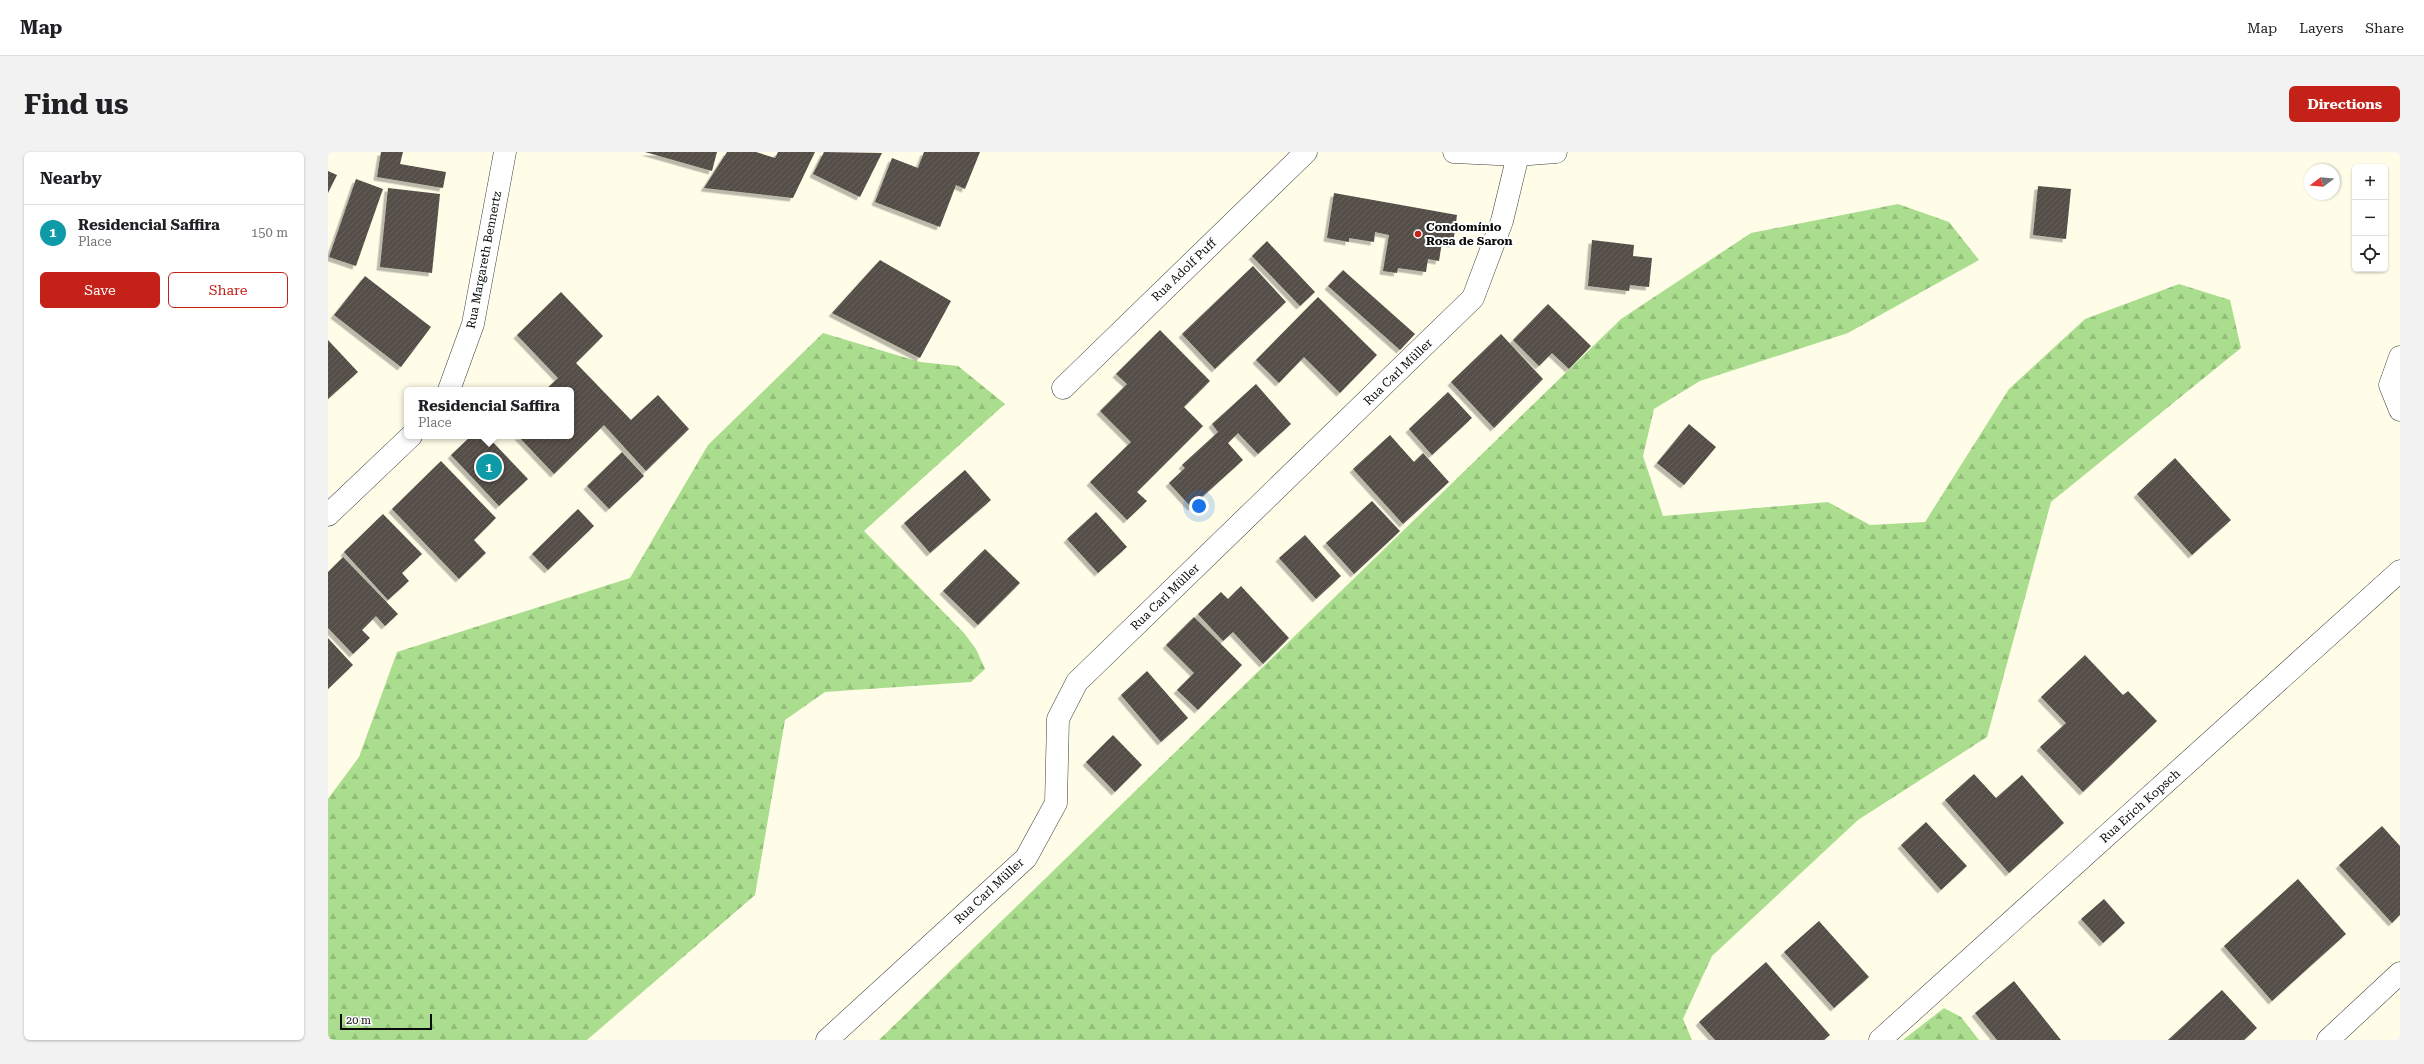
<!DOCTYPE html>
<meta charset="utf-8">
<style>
body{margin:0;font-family:"Roboto Serif",serif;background:#f2f2f2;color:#202124}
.controls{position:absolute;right:12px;top:12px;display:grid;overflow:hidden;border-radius:6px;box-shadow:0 1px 3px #0004}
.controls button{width:36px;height:36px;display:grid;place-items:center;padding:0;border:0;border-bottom:1px solid #e0e0e0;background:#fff;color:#202124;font:20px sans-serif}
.compass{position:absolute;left:1976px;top:12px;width:36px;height:36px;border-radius:50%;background:#fff;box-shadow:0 1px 3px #0004;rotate:254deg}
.scale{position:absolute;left:12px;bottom:10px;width:92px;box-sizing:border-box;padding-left:4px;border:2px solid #0b0b0b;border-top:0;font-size:11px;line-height:14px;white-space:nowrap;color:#0b0b0b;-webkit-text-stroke:3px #fff;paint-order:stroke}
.you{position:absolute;left:871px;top:354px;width:14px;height:14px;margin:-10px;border:3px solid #fff;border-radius:50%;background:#1a73e8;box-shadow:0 0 0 6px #1a73e833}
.badge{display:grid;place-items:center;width:26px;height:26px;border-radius:50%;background:#c42119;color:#fff;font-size:13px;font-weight:700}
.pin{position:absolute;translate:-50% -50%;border:2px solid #fff;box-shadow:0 1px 4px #0006}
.popup{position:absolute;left:76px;top:235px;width:170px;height:52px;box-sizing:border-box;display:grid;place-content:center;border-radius:6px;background:#fff;filter:drop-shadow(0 1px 3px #0005);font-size:13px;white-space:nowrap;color:#757577}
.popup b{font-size:15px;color:#202124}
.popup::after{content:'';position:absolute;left:50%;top:100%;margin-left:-8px;border:8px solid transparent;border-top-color:#fff}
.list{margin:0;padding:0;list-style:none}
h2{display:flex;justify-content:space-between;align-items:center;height:52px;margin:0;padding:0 16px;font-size:17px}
h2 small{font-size:13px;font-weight:400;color:#757577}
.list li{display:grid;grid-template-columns:26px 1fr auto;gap:12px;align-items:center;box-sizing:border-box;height:56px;padding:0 16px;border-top:1px solid #e0e0e0}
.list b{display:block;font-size:15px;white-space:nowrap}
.list p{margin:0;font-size:13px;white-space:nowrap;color:#757577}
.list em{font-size:13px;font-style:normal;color:#757577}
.actions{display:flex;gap:8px;padding:12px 16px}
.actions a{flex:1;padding:9px 0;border:1px solid #c42119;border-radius:6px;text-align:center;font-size:14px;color:#c42119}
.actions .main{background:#c42119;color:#fff}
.icon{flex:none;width:22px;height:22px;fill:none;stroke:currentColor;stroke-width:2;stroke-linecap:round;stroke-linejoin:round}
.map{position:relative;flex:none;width:2072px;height:888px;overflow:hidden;border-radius:6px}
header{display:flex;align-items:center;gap:24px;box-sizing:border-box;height:56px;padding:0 20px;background:#fff;border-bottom:1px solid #e0e0e0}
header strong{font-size:19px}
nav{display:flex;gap:22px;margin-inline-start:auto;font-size:14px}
.intro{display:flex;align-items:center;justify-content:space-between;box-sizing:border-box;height:96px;padding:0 24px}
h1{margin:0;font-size:28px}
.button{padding:10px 18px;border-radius:6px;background:#c42119;color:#fff;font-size:14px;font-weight:700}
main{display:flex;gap:24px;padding:0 24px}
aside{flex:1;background:#fff;border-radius:6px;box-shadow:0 1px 3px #0004}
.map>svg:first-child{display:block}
.forest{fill:url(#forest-firs)}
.building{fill:url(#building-hatch);filter:url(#shadow)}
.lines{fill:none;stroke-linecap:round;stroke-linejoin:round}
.minor-casing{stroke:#3e3e3e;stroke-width:23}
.tertiary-casing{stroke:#3e3e3e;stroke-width:23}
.minor{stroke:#fff;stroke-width:22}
.tertiary{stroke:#fff;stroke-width:22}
.poi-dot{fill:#c42119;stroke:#fff;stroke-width:1.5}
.labels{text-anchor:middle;stroke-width:4;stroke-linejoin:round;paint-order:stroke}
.poi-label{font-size:12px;font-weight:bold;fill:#0b0b0b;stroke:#fff;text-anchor:start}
.street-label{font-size:12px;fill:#0b0b0b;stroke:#fff}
</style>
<header>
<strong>Map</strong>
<nav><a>Map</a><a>Layers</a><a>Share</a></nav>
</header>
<div class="intro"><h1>Find us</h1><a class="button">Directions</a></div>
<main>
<aside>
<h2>Nearby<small></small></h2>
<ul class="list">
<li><span class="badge" style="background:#0f9aa8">1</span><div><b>Residencial Saffira</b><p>Place</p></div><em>150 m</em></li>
</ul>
<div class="actions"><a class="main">Save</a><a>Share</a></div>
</aside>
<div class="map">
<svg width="2072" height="888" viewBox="0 0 2072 888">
<defs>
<pattern id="forest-firs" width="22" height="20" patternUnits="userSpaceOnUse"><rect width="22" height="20" fill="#aade8e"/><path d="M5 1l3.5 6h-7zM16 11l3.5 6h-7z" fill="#91bd79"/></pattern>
<pattern id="building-hatch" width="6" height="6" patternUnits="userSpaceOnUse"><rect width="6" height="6" fill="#544d46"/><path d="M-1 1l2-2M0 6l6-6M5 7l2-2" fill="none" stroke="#68625c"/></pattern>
<filter id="shadow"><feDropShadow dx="-3.5" dy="3.5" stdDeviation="0" flood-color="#0004"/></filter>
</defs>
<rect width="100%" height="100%" fill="#fffde8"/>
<path class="forest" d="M1570,52l51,18 30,38 -131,73 -148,48 -46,28 -11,47 20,60 165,-14 42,23 55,-3 84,-133 76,-70 94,-35 51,16 11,48 -190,154 -64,235 -129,83 -146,136 -29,63 9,21h-813l742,-721 130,-86z
M495,181l97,29 38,4 47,38 -141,127 100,102 12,16 9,20 -14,13 -146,10 -40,28 -30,175 -168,145h-259v-241l31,-42 38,-105 233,-74 78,-133z
M1616,856l17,9 18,23h-76z"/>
<path class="building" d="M53,0h22l-3,12 46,8 -3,16 -66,-11z
M317,0h72l-5,19z
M399,0h29l19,6 3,-6h37l-22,46 -89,-10z
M496,0l58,1 -22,44 -47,-23z
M596,0h56l-15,37 -9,-4 -16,42 -65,-25 17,-44 26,10z
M0,19l9,4 -9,18z
M28,27l27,10 -27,77 -27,-9z
M1710,34l33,3 -5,50 -33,-4z
M60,36l52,6 -8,79 -52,-6z
M1006,41l123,22 -4,29 -11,-2 -3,19 -11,-2 -2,13 -28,-4 -1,5 -14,-2 6,-36 -14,-3 -1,10 -25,-4v4l-22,-4z
M1264,88l42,5 -1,11 19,2 -3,29 -19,-2 -1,6 -41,-5z
M939,89l48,51 -15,14 -48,-50z
M552,108l71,41 -31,57 -88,-45z
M925,114l33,36 -71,67 -33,-35z
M1015,118l72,64 -15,16 -72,-64z
M37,124l66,51 -30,40 -67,-52z
M233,140l42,44 -27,27 55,57 27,-25 31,34 -43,42 -42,-46 -50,49 -36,-38h53v-46h-26l13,-12 -41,-43z
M990,145l59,58 -37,38 -36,-36 -25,26 -23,-23z
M1220,152l43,42 -22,23 -17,-16 -13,13 -26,-26z
M832,178l50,51 -26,26 19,19 -66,66 10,9 -20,19 -37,-38 41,-40 -31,-31 27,-27 -11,-10z
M1173,182l42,45 -49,49 -43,-46z
M0,188l30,32 -30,27z
M928,232l35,40 -33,30 -20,-21 -10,10 15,17 -52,47 -22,-24 16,-15 -3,-3 36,-33 -6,-8z
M1120,240l24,26 -40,37 -23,-26z
M1361,272l27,23 -32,38 -27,-22z
M1062,283l24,27 9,-9 26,29 -46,42 -50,-55z
M143,284h16l41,43 -29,27 -48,-51z
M294,300l22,24 -35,33 -22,-23z
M1847,306l56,62 -39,35 -55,-61z
M113,309l55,57 -22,22 12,13 -27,26 -67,-70z
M637,318l26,30 -61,53 -26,-30z
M1044,349l28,30 -46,43 -28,-31z
M250,357l16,17 -46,44 -16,-16z
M768,360l31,35 -29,26 -31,-34z
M55,362l39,40 -20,19 7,8 -21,19 -44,-48z
M977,383l36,41 -25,23 -37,-41z
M657,397l35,34 -42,42 -35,-34z
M15,405l55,57 -13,12 -9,-10 -14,14 8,8 -17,16 -25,-26v-56z
M913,434l48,52 -26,26 -30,-32 -10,9 -25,-27 23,-22 7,7z
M866,465l48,48 -44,45 -21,-20 17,-17 -28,-28z
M0,486l25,27 -25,24z
M1757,503l38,40 5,-4 29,30 -74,71 -43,-45 26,-24 -25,-26z
M819,519l41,47 -27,24 -40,-47z
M785,583l29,30 -27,27 -29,-30z
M1646,622l22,24 26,-23 42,48 -55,50 -64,-73z
M1598,670l41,44 -26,24 -40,-45z
M2054,674l18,20v69l-8,8 -53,-58z
M1970,727l48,55 -74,67 -48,-55z
M1776,747l21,24 -22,20 -22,-24z
M1491,769l50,56 -35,31 -50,-56z
M1438,810l64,73 -6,5h-109l-16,-18z
M1686,829l47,59h-64l-22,-27z
M1894,838l35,38 -13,12h-76z"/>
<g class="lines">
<g class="minor-casing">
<path id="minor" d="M2072,205l-10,28 10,25
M735,236l243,-236
M121,238l24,-66 32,-172
M0,363l83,-79
M499,888l199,-182 30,-55 2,-84 19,-37 396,-384 29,-77 16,-66
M1552,888l520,-469
M2000,888l72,-67"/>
</g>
<g class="tertiary-casing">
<path id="tertiary" d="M1126,0l64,3 38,-3"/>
</g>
<use href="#minor" class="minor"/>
<use href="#tertiary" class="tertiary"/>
</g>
<circle class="poi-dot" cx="1090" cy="82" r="4"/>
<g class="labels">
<g class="poi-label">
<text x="1098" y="79">Condomínio<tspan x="1098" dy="14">Rosa de Saron</tspan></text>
</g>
<g class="street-label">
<text transform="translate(156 108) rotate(-79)" y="4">Rua Margareth Bennertz</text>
<text transform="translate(856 118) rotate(-44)" y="4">Rua Adolf Puff</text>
<text transform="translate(1070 220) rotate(-44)" y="4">Rua Carl Müller</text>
<text transform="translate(837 445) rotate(-44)" y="4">Rua Carl Müller</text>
<text transform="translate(1812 654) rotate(-42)" y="4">Rua Erich Kopsch</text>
<text transform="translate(661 739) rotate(-43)" y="4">Rua Carl Müller</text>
</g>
</g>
</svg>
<div class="controls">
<button>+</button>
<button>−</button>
<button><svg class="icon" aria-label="locate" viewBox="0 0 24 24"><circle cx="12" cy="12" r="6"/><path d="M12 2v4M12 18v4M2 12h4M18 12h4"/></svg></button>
</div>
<svg class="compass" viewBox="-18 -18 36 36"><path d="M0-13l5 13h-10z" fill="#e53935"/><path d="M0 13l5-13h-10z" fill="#757577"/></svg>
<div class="scale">20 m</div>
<div class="you"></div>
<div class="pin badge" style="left:161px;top:315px;background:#0f9aa8">1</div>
<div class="popup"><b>Residencial Saffira</b>Place</div>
</div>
</main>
